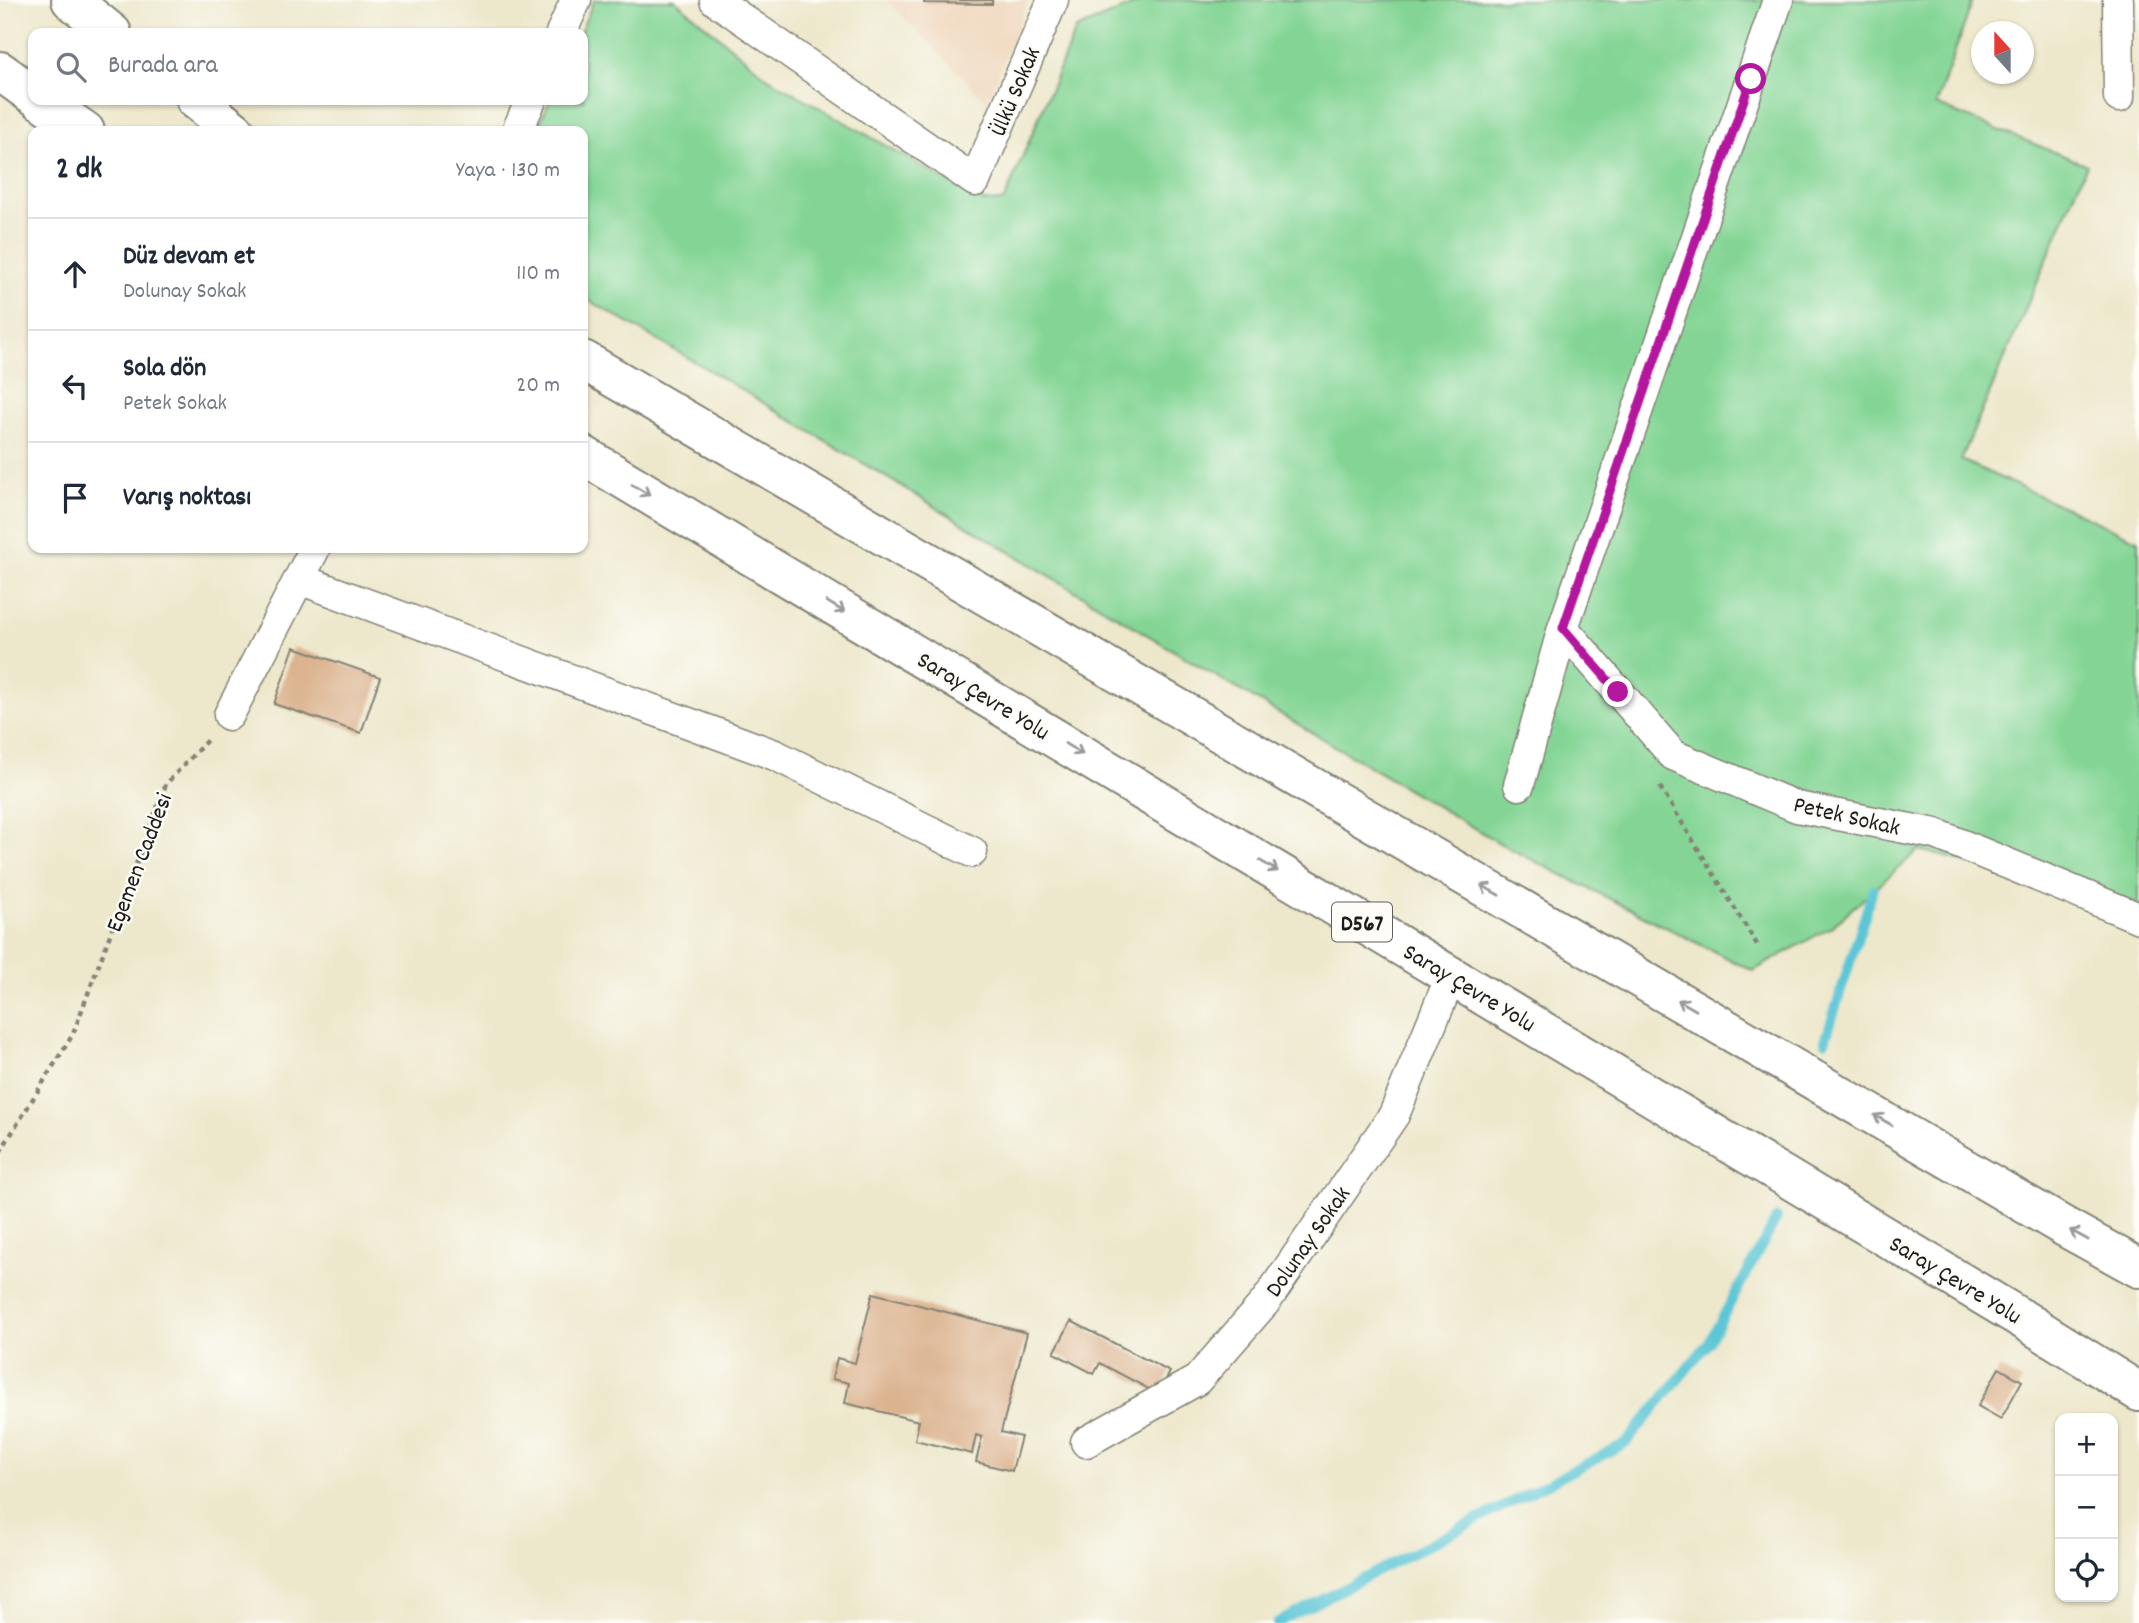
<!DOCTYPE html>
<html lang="tr">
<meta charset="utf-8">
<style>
body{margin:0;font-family:Dekko,sans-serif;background:#f2f2f3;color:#1f2937}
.controls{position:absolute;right:21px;bottom:21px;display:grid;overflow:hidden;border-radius:14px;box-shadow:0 2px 5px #0004}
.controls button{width:63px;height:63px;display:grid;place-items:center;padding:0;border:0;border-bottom:2px solid #e0e1e3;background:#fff;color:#1f2937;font:35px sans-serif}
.compass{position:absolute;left:1971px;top:21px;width:63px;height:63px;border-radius:50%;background:#fff;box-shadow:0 2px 5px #0004;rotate:339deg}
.stop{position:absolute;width:21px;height:21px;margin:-16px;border:5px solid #b5179e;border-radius:50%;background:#fff}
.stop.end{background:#b5179e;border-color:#fff;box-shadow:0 2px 7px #0008}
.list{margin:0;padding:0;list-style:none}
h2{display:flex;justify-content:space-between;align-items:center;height:91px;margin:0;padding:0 28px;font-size:30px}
h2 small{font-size:23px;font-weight:400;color:#747a83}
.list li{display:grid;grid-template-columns:46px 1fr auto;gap:21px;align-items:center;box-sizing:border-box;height:112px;padding:0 28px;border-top:2px solid #e0e1e3}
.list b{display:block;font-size:26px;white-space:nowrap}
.list p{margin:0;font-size:23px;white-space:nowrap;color:#747a83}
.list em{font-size:23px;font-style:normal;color:#747a83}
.icon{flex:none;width:38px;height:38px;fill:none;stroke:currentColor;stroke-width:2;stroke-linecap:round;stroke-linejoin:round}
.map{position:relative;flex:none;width:2139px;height:1623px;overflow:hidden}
.search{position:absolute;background:#fff;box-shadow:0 2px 5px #0004;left:28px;top:28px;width:560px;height:77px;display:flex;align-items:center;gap:18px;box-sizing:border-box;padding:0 24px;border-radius:14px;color:#747a83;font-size:26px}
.panel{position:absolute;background:#fff;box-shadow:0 2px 5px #0004;left:28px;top:126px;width:560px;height:427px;border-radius:14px}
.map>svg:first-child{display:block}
.built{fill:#efd6bb}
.green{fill:#84d595;stroke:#507858;stroke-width:2}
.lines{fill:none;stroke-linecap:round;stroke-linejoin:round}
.stream{stroke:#5cc6d6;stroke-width:10}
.building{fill:#dbb38f}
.street-casing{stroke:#848274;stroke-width:33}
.highway-casing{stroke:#848274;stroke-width:42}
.path{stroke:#848274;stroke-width:4.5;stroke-dasharray:5 5;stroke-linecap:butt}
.street{stroke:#fff;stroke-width:30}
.highway{stroke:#fff;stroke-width:38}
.oneway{stroke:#999}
.route{stroke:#b5179e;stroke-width:9}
.labels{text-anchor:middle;stroke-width:5;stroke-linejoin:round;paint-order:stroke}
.shield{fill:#fdfcf7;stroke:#605f5e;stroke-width:2}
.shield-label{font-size:23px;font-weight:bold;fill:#1c1c1c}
.street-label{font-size:24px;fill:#1c1c1c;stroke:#fdfcf7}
</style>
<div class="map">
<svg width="2139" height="1623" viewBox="0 0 2139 1623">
<rect width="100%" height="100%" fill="#fdfcf7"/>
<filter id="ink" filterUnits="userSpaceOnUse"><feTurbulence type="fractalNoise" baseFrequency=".0143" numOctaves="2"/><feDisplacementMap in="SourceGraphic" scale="14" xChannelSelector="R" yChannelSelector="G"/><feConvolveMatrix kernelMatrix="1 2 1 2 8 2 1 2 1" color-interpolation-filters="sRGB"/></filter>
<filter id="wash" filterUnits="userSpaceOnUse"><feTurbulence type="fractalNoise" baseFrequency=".00686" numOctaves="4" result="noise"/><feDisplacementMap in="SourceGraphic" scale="28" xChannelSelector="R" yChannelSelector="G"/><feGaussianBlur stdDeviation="1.57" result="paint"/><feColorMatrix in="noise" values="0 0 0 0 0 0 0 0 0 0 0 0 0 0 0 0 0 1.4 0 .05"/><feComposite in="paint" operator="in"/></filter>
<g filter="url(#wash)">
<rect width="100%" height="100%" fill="#ede7cb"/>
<path class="built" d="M887,0h141l-41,102z"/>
<path class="green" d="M594,0h81l93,78 216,124 20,-1 72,-172 69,-29h828l-37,105 151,60 -126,295 178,81v365l-220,-56 -88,77 -78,44 -250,-126 -294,-173 -502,-303 -124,-72v-166h-47l14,-31h33v-67h-3z"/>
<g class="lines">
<path class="stream" d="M1825,1041l48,-151
M1277,1623l349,-180 83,-101 68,-124"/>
</g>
<g id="blocks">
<path class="building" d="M924,0h68v4l-68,-1z
M294,647l86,30 -19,56 -87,-29z
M873,1293l154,40 -26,99 20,5 -9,34 -36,-9 6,-25 -6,-2 -4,19 -57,-14 4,-19 -74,-18 4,-20 -17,-4 5,-21 18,5z
M1071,1321l99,51 -12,22 -58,-31 -6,11 -40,-21z
M1999,1368l23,13 -21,38 -23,-13z"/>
</g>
</g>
<g filter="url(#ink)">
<use href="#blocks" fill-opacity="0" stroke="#848274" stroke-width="2"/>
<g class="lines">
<g class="street-casing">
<path id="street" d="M715,0l260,181 78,-181
M2118,0l1,97
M561,33l15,-33
M517,131l14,-31
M299,579l476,176 197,97
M1563,628l110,127 124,52 139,27 203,84
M229,715l86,-167
M1519,785l44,-157 215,-628
M1086,1442l111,-62 69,-79 128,-186 57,-139"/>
</g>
<g class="highway-casing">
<path id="highway" d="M71,0l41,33
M0,71l33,24
M40,100l45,31
M196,100l39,31
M583,360l1480,866 76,42
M583,455l1441,865 115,72"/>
</g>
<path class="path" d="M1660,787l98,159
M0,1152l73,-118 93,-250 43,-46"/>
<use href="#street" class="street"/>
<use href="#highway" class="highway"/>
</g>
<defs><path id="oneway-shaft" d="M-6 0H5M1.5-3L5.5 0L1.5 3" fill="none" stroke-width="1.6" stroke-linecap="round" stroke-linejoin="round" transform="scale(1.75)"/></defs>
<g class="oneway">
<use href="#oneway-shaft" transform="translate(641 490) rotate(31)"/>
<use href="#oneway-shaft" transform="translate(836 607) rotate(31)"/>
<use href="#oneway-shaft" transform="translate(1074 749) rotate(31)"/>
<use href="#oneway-shaft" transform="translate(1269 866) rotate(31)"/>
<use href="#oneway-shaft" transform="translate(1490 890) rotate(-150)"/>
<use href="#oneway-shaft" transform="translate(1687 1005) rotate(-150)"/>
<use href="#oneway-shaft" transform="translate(1883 1120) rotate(-150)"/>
<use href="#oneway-shaft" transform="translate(2079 1235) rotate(-151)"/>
</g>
</g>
<g class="lines" filter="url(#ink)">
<path class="route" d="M1618,692l-55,-64 188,-549"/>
</g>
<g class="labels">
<rect class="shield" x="1332" y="902.5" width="60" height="39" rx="5"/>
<g class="shield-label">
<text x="1362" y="930">D567</text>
</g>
<g class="street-label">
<text transform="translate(1014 91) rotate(-67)" y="8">Ülkü Sokak</text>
<text transform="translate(984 695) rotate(31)" y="8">Saray Çevre Yolu</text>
<text transform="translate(1847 815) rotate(13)" y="8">Petek Sokak</text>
<text transform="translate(138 862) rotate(-69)" y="8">Egemen Caddesi</text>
<text transform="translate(1470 987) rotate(31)" y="8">Saray Çevre Yolu</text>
<text transform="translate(1307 1241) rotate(-55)" y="8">Dolunay Sokak</text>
<text transform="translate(1956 1279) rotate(31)" y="8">Saray Çevre Yolu</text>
</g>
</g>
</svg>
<div class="controls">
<button>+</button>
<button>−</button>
<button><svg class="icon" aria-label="locate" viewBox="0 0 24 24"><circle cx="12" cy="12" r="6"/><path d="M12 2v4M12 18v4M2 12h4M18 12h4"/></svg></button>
</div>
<svg class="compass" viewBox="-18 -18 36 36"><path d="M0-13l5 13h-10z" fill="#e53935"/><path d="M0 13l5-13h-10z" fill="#747a83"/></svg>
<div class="stop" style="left:1751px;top:79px"></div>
<div class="stop end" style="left:1618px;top:692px"></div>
<div class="search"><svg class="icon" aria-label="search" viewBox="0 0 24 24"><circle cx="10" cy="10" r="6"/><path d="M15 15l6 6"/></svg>Burada ara</div>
<section class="panel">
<h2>2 dk<small>Yaya · 130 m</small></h2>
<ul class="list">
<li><svg class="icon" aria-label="ahead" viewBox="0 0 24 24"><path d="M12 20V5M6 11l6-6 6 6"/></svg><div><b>Düz devam et</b><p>Dolunay Sokak</p></div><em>110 m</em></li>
<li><svg class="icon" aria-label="left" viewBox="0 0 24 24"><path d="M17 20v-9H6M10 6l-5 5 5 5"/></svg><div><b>Sola dön</b><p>Petek Sokak</p></div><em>20 m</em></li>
<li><svg class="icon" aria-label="arrive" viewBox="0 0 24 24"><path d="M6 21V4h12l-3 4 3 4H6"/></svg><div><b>Varış noktası</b></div></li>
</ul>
</section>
</div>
